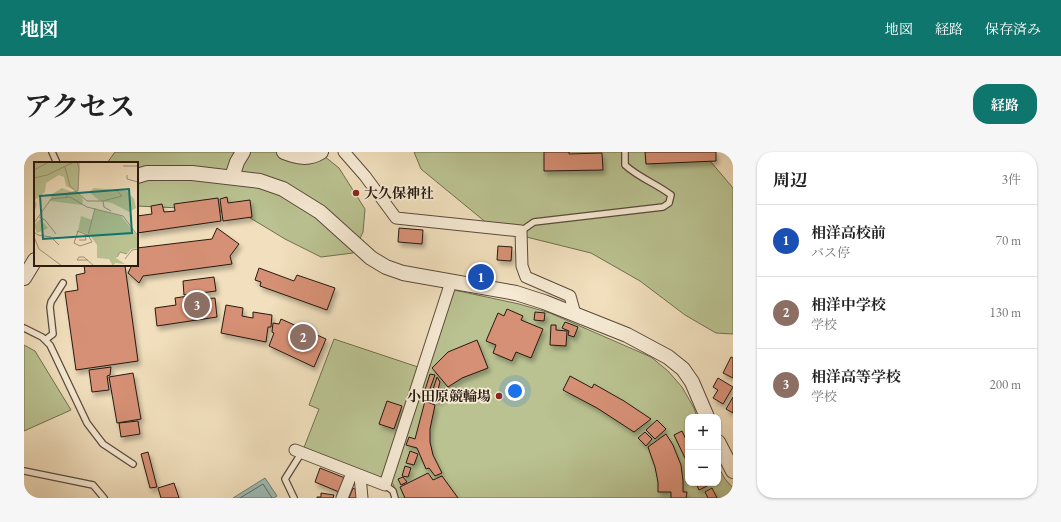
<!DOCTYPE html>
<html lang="ja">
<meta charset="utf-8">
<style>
body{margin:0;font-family:"EB Garamond","Noto Serif JP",serif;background:#f6f6f6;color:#222}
.controls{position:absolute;right:12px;bottom:12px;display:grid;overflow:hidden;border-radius:8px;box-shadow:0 1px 3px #0004}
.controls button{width:36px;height:36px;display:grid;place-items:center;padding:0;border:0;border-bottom:1px solid #e0e0e0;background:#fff;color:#222;font:20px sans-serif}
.you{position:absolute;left:491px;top:239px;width:14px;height:14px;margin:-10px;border:3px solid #fff;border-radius:50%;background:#1a73e8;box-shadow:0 0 0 6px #1a73e833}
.badge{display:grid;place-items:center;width:26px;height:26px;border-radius:50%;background:#0f766e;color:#fff;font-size:13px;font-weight:700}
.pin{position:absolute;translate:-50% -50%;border:2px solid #fff;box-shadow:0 1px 4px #0006}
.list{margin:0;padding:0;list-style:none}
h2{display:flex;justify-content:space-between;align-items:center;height:52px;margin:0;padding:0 16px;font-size:17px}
h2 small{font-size:13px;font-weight:400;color:#767676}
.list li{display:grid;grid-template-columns:26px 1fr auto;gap:12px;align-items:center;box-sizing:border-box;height:72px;padding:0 16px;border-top:1px solid #e0e0e0}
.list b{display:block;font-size:15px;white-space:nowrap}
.list p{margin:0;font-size:13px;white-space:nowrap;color:#767676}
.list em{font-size:13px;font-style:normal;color:#767676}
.map{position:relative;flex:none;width:709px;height:346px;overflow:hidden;border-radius:16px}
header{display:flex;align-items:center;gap:24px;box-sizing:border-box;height:56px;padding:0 20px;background:#0f766e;color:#fff}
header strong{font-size:19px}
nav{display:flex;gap:22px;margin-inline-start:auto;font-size:14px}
.intro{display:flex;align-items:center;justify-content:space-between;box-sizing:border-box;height:96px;padding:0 24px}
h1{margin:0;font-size:28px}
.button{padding:10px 18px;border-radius:16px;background:#0f766e;color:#fff;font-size:14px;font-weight:700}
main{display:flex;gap:24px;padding:0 24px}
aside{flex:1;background:#fff;border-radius:16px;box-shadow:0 1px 3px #0004}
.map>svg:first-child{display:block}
.green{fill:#bac291;stroke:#706e50}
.water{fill:#9bbcb4;stroke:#6d7b72}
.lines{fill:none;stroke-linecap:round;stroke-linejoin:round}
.shore{stroke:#616a62;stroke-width:1}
.building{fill:#d69074;stroke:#271910;filter:url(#shadow)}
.service-casing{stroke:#5a4a3b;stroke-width:8}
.minor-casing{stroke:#5a4a3b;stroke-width:13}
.tertiary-casing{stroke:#5a4a3b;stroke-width:16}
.service{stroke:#f6ead4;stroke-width:5.5}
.minor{stroke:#f6ead4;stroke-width:11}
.tertiary{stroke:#f6ead4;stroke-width:14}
.poi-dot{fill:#8f2418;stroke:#f6ead4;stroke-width:1.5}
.labels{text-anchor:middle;stroke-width:3.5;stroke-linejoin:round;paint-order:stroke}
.poi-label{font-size:14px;font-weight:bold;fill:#271910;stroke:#f6ead4;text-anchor:start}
.inset-road{fill:none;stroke:#a09078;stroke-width:1}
.view{fill:#0f766e;fill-opacity:0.15;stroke:#0f766e;stroke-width:2}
.inset-edge{fill:none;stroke:#271910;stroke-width:2}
</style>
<header>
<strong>地図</strong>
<nav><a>地図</a><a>経路</a><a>保存済み</a></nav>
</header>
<div class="intro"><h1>アクセス</h1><a class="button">経路</a></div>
<main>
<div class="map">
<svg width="709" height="346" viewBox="0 0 709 346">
<defs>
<filter id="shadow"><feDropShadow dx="2.5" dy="4" stdDeviation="2" flood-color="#0004"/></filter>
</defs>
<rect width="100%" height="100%" fill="#f1dfbd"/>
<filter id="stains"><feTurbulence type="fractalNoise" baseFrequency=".005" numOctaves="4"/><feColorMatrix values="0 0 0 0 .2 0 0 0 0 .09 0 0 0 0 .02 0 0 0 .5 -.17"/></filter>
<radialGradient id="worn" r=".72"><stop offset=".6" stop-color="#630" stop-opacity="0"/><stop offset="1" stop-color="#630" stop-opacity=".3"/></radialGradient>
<path class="green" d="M91,0h204l20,16 26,41 -2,23 -10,21 -32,4 -36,-18 -38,-23 -44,-7 -66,-3v-43h-30z
M390,0h273l24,10 22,26v146l-17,-1 -31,-18 -45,-34 -49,-28 -97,-24 -73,-60z
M430,138l65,14 31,9 101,44 17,14 14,16 12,21 3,9h-9v66h30v-17l7,13 8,9v10h-335l-5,-14 -90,-34 16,-41 -10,-4 25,-66 93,31z
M0,193l11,6 36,59 -47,21z"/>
<path class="water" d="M241,326l12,18 -3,2h-41z"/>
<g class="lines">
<path class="shore" d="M216,346l23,-14 9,14"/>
</g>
<path class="building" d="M520,0h25v2l33,-1 1,17 -59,1z
M621,0h71v9l-70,3z
M203,45l1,6 22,-3 2,17 -29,4 -3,-22z
M194,46l3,23 -84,12v-17l15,-2 -1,-8 11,-2 2,8 11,-1 -1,-7z
M193,76l22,16 -9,12 2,8 -89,12 -4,7 -11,-10 4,-8h5v-17l75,-9z
M375,76l24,2 -1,14 -24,-2z
M474,94l14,1 -1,14 -14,-1z
M60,113l41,1 13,95 -62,9 -11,-78 13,-2 -2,-15 9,-2z
M235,116l35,13 3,-6 38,13 -8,22 -67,-24 1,-4 -6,-2z
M190,125l2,14 -32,4 -1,-14z
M178,142l1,5 12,-1 2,19 -60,9 -2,-18 21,-3 -1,-7z
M202,153l17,3 -1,8 11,2v-6l19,3 -1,12h-3l-2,15 -45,-9z
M483,157l16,7 -2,4 22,9 -12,29 -15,-6 -4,9 -19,-8 3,-8 -10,-4 12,-28 6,3z
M511,160l10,1 -1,8 -10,-1z
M257,167l45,20 -12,28 -45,-21 5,-13 -2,-1 1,-9 6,1z
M541,170l13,5 -4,10 -6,-2 1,-4 -7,-3z
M527,173h5v5l11,1 -1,15 -16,-1z
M453,188l11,28 -26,10 -14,9 -16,-19 16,-16z
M707,205l2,1v20l-10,-5z
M87,215l-1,8 -3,1 2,14 -17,2 -3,-22z
M109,221l8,46 -24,4 -8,-46z
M406,222l5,1 -8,22 -4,-1z
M546,224l22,12 2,-4 30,17 27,18 -17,13 -37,-24 -34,-18z
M413,225l3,5 -5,19 -5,-2z
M694,226l15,9 -10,17 -10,-6 5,-8 -5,-3z
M421,236l3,3 -9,10 -3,-3z
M709,245v16l-7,-4z
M363,249l15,5 -8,23 -15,-5z
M401,249l10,4 -5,24v13l3,13 9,18 -7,3 -6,-8 -3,1 -9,-21 -11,-3 3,-8 6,2z
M633,268l9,9 -11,10 -9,-9z
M114,269l2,13 -19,3 -2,-14z
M658,279l6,13v13l-3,1 -11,-23z
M621,280l7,7 -6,7 -8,-8z
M642,282l7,11 8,20 2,16v11h4l-1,6h-15v-6h-13v-10l-3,-15 -7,-20z
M386,299l8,3 -4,11 -8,-2z
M124,300l9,35 -7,1 -9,-34z
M381,314l6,2 -3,9 -6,-1z
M296,316l25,10 -6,14 -24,-10z
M404,321l5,7 9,-4 16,22h-53l-5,-11z
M379,325l4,5 -6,3 -3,-6z
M150,331l5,15h-18l-3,-10z
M672,331h10l1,3 -8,4z
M329,336l5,3 1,7h-10z
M688,336l5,10h-9l-3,-6z
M297,341l13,2 -1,3h-16v-1h4z"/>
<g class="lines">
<g class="service-casing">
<path id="service" d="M28,0l5,11
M497,79l13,-9 129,-15 6,-4 2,-8c-14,-11 -32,-17 -46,-30v-13
M0,176l18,9 8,8 37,78 16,21 30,20
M21,188l8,-6 -3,-27 1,-5 12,-19
M0,319l69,14 11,13
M361,333l8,6 2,7
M270,346l-9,-19 17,-27"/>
</g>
<g class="minor-casing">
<path id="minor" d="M320,0l21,24 31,42 125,13 1,35 4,11 44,19 5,18
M271,298l90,35 66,-203
M336,324l2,22
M318,346l10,-25"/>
</g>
<g class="tertiary-casing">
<path id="tertiary" d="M260,0c13,5 24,8 37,0
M113,24l10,-3h45l68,8 23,8 37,23 51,46 15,9 17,6 113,20 28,9 83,33 41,22 15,12 9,13 15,35
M208,25l5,-15 6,-10
M0,126l11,-18
M694,290l15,29"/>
</g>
<use href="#service" class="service"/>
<use href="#minor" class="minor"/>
<use href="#tertiary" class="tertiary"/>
</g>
<g class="poi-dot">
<circle cx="332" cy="41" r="4"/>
<circle cx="475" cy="244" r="4"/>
</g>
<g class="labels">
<g class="poi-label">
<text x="340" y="46">大久保神社</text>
<text x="467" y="249" text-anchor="end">小田原競輪場</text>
</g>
</g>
<g transform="translate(10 10)">
<rect width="104" height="104" fill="#f1dfbd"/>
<path d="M0,0h46l-2,30 -12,-6 -2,-9 -5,-2 -13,8 -1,9 -10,8 2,4 -3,9zM28,26l18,7 3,5 -1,5 -32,-4 2,-7zM60,26l33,3 7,8 2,9 -7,4 -17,-9 -12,-2 -11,-9zM61,47l26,7 17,21v11l-7,1 -4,5 -7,-2 -4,6 9,6 -10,-1 -2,3 -4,-7 -12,-1v-13l-8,-11 -11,-3 3,-15 11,4zM6,57l8,9 -11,5 -3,-8z" fill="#bac291"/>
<path class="inset-road" d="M89,4h15M31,5l5,19 17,15h16l1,6 7,4M0,8l15,-8M93,13v4l11,3M0,16l13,-3 27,-13M32,35l2,-4 10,-2 1,-23 -2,-6M69,39l19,-5 -6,-6M5,55l6,3 11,14M0,61l17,-24 19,-2 17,10 36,9 15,20M43,69l11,4 7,-27M44,69l-4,12 6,3 12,-4 -4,-7M0,70l4,3 13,2 8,8M0,75l5,12 23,17M45,78h7l-1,-6M83,95l3,-5 7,2M91,97l7,-9 6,-1M54,98h-11l2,-3h5l10,9"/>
<path class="view" d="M95,27l3,44 -89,6 -3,-43z"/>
<rect width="104" height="104" class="inset-edge"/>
</g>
<rect width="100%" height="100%" filter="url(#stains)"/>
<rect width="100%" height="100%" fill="url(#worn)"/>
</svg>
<div class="controls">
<button>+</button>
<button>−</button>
</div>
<div class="you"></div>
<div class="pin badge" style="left:457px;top:125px;background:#1a4fb4">1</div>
<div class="pin badge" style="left:279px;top:185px;background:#8d6e63">2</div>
<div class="pin badge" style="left:173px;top:153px;background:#8d6e63">3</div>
</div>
<aside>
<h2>周辺<small>3件</small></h2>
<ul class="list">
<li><span class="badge" style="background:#1a4fb4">1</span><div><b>相洋高校前</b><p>バス停</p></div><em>70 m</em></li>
<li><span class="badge" style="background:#8d6e63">2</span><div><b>相洋中学校</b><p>学校</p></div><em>130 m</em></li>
<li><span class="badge" style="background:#8d6e63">3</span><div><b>相洋高等学校</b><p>学校</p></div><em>200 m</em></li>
</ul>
</aside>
</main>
